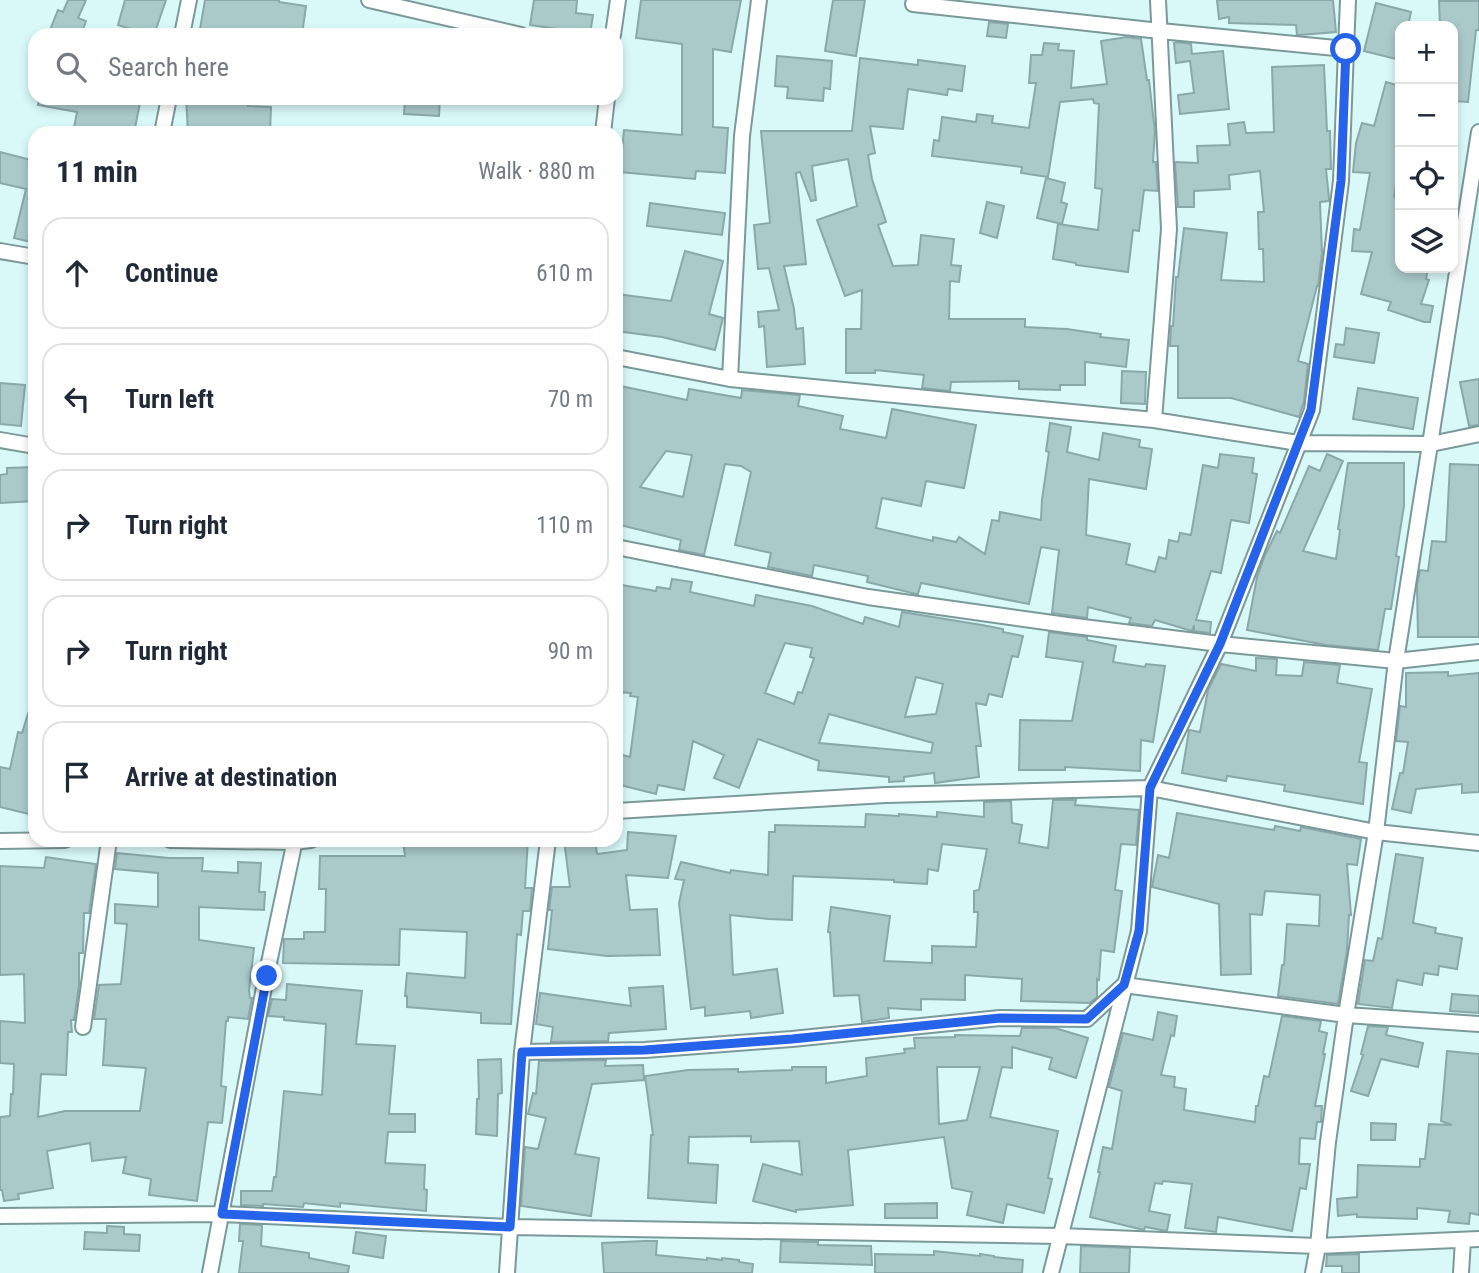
<!DOCTYPE html>
<meta charset="utf-8">
<style>
body{margin:0;font-family:"Roboto Condensed",sans-serif;background:#f2f2f3;color:#1f2937}
.controls{position:absolute;right:21px;top:21px;display:grid;overflow:hidden;border-radius:14px;box-shadow:0 4px 10px #0003}
.controls button{width:63px;height:63px;display:grid;place-items:center;padding:0;border:0;border-bottom:2px solid #e0e1e3;background:#fff;color:#1f2937;font:35px sans-serif}
.stop{position:absolute;width:21px;height:21px;margin:-16px;border:5px solid #2563eb;border-radius:50%;background:#fff}
.stop.end{background:#2563eb;border-color:#fff;box-shadow:0 2px 7px #0008}
.list{margin:0;padding:0;list-style:none}
h2{display:flex;justify-content:space-between;align-items:center;height:91px;margin:0;padding:0 28px;font-size:30px}
h2 small{font-size:23px;font-weight:400;color:#747a83}
.list li{display:grid;grid-template-columns:46px 1fr auto;gap:21px;align-items:center;box-sizing:border-box;height:112px;margin:0 14px 14px;padding:0 14px;border:2px solid #e0e1e3;border-radius:21px}
.list b{display:block;font-size:26px;white-space:nowrap}
.list em{font-size:23px;font-style:normal;color:#747a83}
.icon{flex:none;width:38px;height:38px;fill:none;stroke:currentColor;stroke-width:2;stroke-linecap:round;stroke-linejoin:round}
.map{position:relative;flex:none;width:1479px;height:1273px;overflow:hidden}
.search{position:absolute;background:#fff;box-shadow:0 4px 10px #0003;left:28px;top:28px;width:595px;height:77px;display:flex;align-items:center;gap:18px;box-sizing:border-box;padding:0 24px;border-radius:21px;color:#747a83;font-size:26px}
.panel{position:absolute;background:#fff;box-shadow:0 4px 10px #0003;left:28px;top:126px;width:595px;height:721px;border-radius:21px}
.map>svg:first-child{display:block}
.building{fill:#aac9c9;stroke:#8aa8a9;stroke-width:2;fill-rule:evenodd}
.lines{fill:none;stroke-linecap:round;stroke-linejoin:round}
.minor-casing{stroke:#7b9999;stroke-width:18}
.minor{stroke:#fff;stroke-width:14}
.route{stroke:#2563eb;stroke-width:9}
</style>
<div class="map">
<svg width="1479" height="1273" viewBox="0 0 1479 1273">
<rect width="100%" height="100%" fill="#d9f9f9"/>
<path class="building" d="M68,0h18l-8,18 8,3 -5,14h-33l10,-25 5,2z
M125,0h41l-12,35h-5l-31,-10z
M205,0h74v2l27,4 -4,29h-43l-23,-3 -1,3h-36z
M534,0h43l-1,13 17,2 -3,19 -60,-9z
M641,0h100l-10,52 -18,-3v78l15,1 -3,45 -29,-2 -1,8 -75,-7 4,-42 58,5v-91l-46,-6z
M833,0h32l-9,56 -31,-5z
M1217,0h116l3,32 -36,3h-3l-1,-10 -67,-2v-6l-10,2z
M1439,1h40v29h-3l-8,72 -15,-1 2,-25h-2v-50h-13z
M1376,3l35,9 -3,14h-8v34l-36,-9z
M989,22l19,2 -2,14 -19,-2z
M1127,37l14,2 6,41h2l6,52 -2,30h3l2,29 -14,-1 -5,41 -6,-1 -5,42 -52,-7v-2l-23,-4 5,-35 40,6 4,-41 -7,-1 4,-84 -5,-1 -1,-4 -33,3 -12,75 -27,-4 1,-6 -90,-11 2,-16 5,1 3,-24 34,5 1,-8 16,2 -1,7 37,5 7,-45h-7l2,-28h11l2,-12 15,1 -1,6 16,1 -3,37 36,-4 -6,-43z
M1178,42l13,2 1,10 31,-3 6,58 -49,5 -2,-19 16,-2 -4,-32 -14,2 -2,-20z
M777,56l55,5 -2,28 -6,-1 -1,13 -36,-3 1,-11 -13,-1z
M860,58l58,7v-5l47,6 -3,25 -14,-2 -1,6 -39,-6 -5,40 -33,-3 5,27 -7,2 4,24 14,43 -8,3 15,41 25,-1 3,-30 33,4 -3,26 10,1 -2,16 -9,-1 -1,38h76v8l42,2 34,5 -1,3 29,3 -3,27 -41,-5v23h-25v5l-41,-1v-8l-68,1 -1,9 -28,-3 2,-13 -49,-5v3h-29v-44h15l1,-39 -17,6 -28,-76 40,-14 -9,-47 -36,7 4,34 -5,1 -11,-29 -4,1 10,91 -22,2 10,43 2,20 7,-1 2,36 -38,3 -3,-41 -5,1 -1,-15 21,-2 -10,-42 -11,1 -4,-44 16,-2 -9,-92h91z
M1324,65l3,66h3l1,38h-5l3,29v3l-9,1 2,51 -4,33h-1l-19,75 10,3 -4,37 -5,16 -68,-19h-53v-52h-8l1,-20h2l3,-49h2l6,-49 43,5 -6,47 43,2 -1,-33h-4l-1,-37h6l-4,-41 -31,4 1,14 -36,2v16h-16l-3,-45 23,1 -1,-17 33,-1 -2,-21 16,-2 2,11 28,-1 -2,-65z
M1386,82l14,4v72l-6,39 6,1v70h28l-2,11 3,1 -8,24 12,2 -3,16h-6l-36,-12 3,-8 -30,-8 11,-42 -20,-1 2,-22 6,1 10,-57 -17,-1 3,-29 6,-20 12,3z
M39,98h102l-7,35h-61l4,-21 -39,-7z
M186,98h62v8l23,1 -1,26h-82z
M405,98h35l-1,18 -35,-2z
M0,152l35,9v82l-21,-5 12,-49 -26,-6z
M1046,178l19,5 -4,19 6,2 -5,20 -25,-6z
M987,202l17,4 -7,32 -17,-5z
M650,203l75,10 -3,22 -75,-9z
M685,251l38,10 -14,53 14,4 -8,32 -53,-13 -46,-6v-37l55,7z
M1346,328l33,5 -5,30 -40,-6 2,-13 8,1z
M1122,371l24,1 -1,32 -24,-1z
M1479,379v46l-10,1 -9,-44z
M0,383l25,2 -4,41 -21,-2z
M616,385l71,15 2,-11 52,9 1,-8 58,5 -2,11 45,10 -3,13 46,9 6,-29 84,16 -12,63 -38,-7 -5,25 -39,-8 -6,30 57,13v-4l23,5 3,-5 26,17 7,-34 7,1 1,-9 41,8 1,-21 7,-47 -3,-1 4,-28 21,4 -4,25 32,8 4,-27 37,7 -1,7 13,2 -6,40 -57,-10 -3,56 44,9 -4,20 29,8 4,-15 7,2 3,-19 9,2 2,-9 11,2 12,-70 15,3 2,-14 34,4 -2,15 5,1 -8,49 -18,-3 -10,53 -10,-2 -15,49 15,2 -1,11 -16,-2v-6l-2,6 -37,-11 -3,6 -23,-3 2,-5 -43,-11 -1,11 -35,-5 7,-63 -18,-3 -12,57 -108,-21 -3,11h-2l-49,-12 1,-6 -54,-11 -2,11 -44,-9 3,-14 -36,-8 16,-73 -10,-6 -16,-2 -21,91 -25,-5 2,-10 -65,-16zM666,451l26,4 -9,42 -43,-10z
M1358,388l60,10 -5,31 -60,-10z
M1327,454l16,7 -40,90 33,8 4,-29 -2,-1 10,-66h56v43l-8,50 3,1 -8,52h-6l-7,41 -52,-5 -79,-15 10,-53 8,-22 12,-24 3,2 29,-67 11,5z
M1450,464l29,1v172h-61l-1,-51 3,-16 8,1 4,-30 14,1z
M34,467l1,34 -35,2v-28l7,-1v-6z
M672,579l20,3 -2,10 64,14 2,-11 56,11 51,18 2,-7 34,10 3,-15 80,13 21,4v3l20,4 -5,21 -6,-1 -10,41 -13,-3 -3,11 -10,-2 5,43h-5l3,31 -44,6 -1,-10 -30,4v4l-15,1v-5l-71,-7 1,-9 -61,-22 -19,49 -25,-10 10,-23 -31,-14 -9,49 -26,-5 -2,9 -40,-10v-31l14,4 8,-60 -8,-1 1,-3 -15,-1v-108l40,7 1,-4 13,2zM785,643l27,5 -2,9 4,1 -12,35 -4,-1 -4,12 -29,-11zM916,677l27,7 -7,30 -31,3zM829,714l104,29 -2,10 -112,-10z
M1049,632l38,5v3l29,6 -3,16 32,5 1,-3 19,2 -12,76 -12,-2 -1,31 -75,-4v3h-46l1,-50 52,1 11,-59 -37,-5z
M1256,658l21,1 -1,16 26,1 2,-14 36,3 -3,18 35,6 -13,73 8,1 -4,41 -79,-13 1,-6 -58,-9 -1,5 -44,-8 7,-43 11,2 8,-42 13,-26 35,7z
M1448,672v4l31,-3v119l-17,1v-9l-46,5 -5,24 -19,-4 8,-36h3l5,-31 -12,-1 4,-35 6,1v-34z
M32,701h3v106l-2,8 -33,-8v-40l10,2 8,-37 4,1z
M1053,800h23l-1,5 64,5 -3,35 -15,-1 -6,46 7,1 -8,61 -13,-2 -2,30 -2,-1v18l-7,6 -69,-2 1,-22 -57,-4v25l-44,-1v11l-33,-2 1,10 -27,4 -3,-27 -25,1 -4,-64h-2l3,-25 59,9 -6,45 48,2v-17l44,1 2,-35h-4v-21l5,-1 8,-41 -45,-5 -4,27 -10,-2 -1,15 -33,-2v-2l-101,-4 -1,44 -24,-1 -38,-4 3,60 44,-6 6,44 -32,5 -1,-7 -45,5v-9l-14,2 -12,-106 5,-23 -9,-1 6,-17 49,11 1,-3 37,5 1,-43h6v-7l90,2 1,-13 33,2v-2l38,3v-5l47,5v-15l27,-1 1,22 10,2 -3,18 29,5z
M1177,813l97,17 1,-4 25,5 1,-4 60,12 -4,26 -10,-1 4,51h-2l-2,36 -9,53 -60,-8 4,-31h2l3,-41 32,2 1,-31 -55,-4 -3,24 -12,-1 1,60 -30,1 -2,-71 -67,-17 6,-32 11,3z
M628,832l48,4 -8,42 -42,-3 4,35 27,-1 3,46 -53,1 -59,-7 4,-39h-3l3,-23h18l-6,-47h31l2,14 30,-4z
M415,840h113l-3,48h7l-2,23h-7l-2,24 -4,-1 -6,90 -30,-1v-10l-74,-6v-11h-2l2,-23 58,5 2,-46 -67,-3 -1,36 -116,-2 1,-24h20v-7h21l1,-43h-7l1,-33h85l-2,-15z
M117,853l52,5h34l-1,13 36,2v-11l23,1 -2,29h6l-1,18 -65,-3v33l55,8 -5,42 1,8h2l-4,21 -20,-2v4h-2l-5,65 5,1 -4,36 -14,-1 -11,79 -48,-6 2,-16 -28,-6 3,-16 -34,4 -2,-18 -43,8 6,37 -35,6 1,5 -15,2 -2,-11h-2v-73l10,-1 1,-22h2l1,-30 -14,-1v-42l25,2 -1,-49 -24,1v-109l44,2 2,-11 50,7 -7,49h-5l-1,40h-4v32l-5,35h-3l1,12h-4l-2,43 -25,-1 -3,43 27,-6h75l6,-43 -43,-3 3,-46h-12l5,-34 22,-1 6,-60 -12,-1v-19l43,3v-34l-43,-4z
M1396,854l27,4 -10,65 23,5 -1,5 27,5 -5,31 -18,-3 -1,9 -14,-2 -2,12 -25,-5 -5,28 -34,-4 7,-44 8,1 5,-23 4,1z
M287,984l75,7 -6,53 39,2 -6,68h26v18h-27l-3,31 40,2 -1,24 3,1 -1,21 -86,-8v4l-36,-4 -1,4 -40,-3v2l-22,-1v-14h31l2,-14h2l8,-86 38,4 4,-71 -42,-4v-3l-16,-1 4,-17 14,1z
M663,986l3,43 -57,4 -1,8 -57,1 2,-15 -17,-3 4,-31 91,13 -2,-18z
M1452,994l27,2v17l-29,-2z
M1158,1012l19,4 -3,20 -3,-1 -10,40 14,2 -1,10 12,2 -2,21 71,12 1,-16h2l6,-30 5,1 13,-61 39,5 -2,10 8,2 -4,21h2l-10,52h7l-1,16h-4l-2,17 -15,-1 -1,26h11l-4,25 -6,-1 -8,43 -74,-14 -2,15 -31,-4 7,-44 -29,-3 -1,3 -7,-1 -6,28 21,4 -3,16 -22,-4 -1,3 -54,-13 10,-45h-2l5,-25 9,2 10,-58 -13,-4 14,-54 30,7z
M1368,1026l20,1 -2,8 37,8 -5,24 -37,-8 -13,37 -17,-5 12,-36 -2,-1z
M1022,1028h33l33,10 -12,40 -27,-9 3,-11 -40,-11v21l-10,-1 -12,50 68,14 -10,47 4,1 -8,34 -37,-9 -4,19 -36,-8 5,-23 -20,-4 -8,-51 -96,13 5,55 -57,5v2l-43,-11 10,-37 39,11 -3,-34 -48,1v-6l-62,1 -1,26 30,2 -2,38 -68,-5 3,-63h2l-8,-59 43,-6 50,-1v3l54,-2v-3h34v16l41,-7 -1,-18 39,-5 -1,-4 11,-1 -1,-10 41,-1v-2l65,1zM937,1067h43l-13,53 -28,4z
M1447,1051l32,3v161l-9,-2 -1,11 -21,-2 2,-11 -33,-3v11l-60,-2v-3l-19,2 -1,-17 20,-2 1,-32 62,2v-8h5l4,-35 23,1 -11,-4z
M501,1059l1,34 -4,1 -1,42 -21,-2 1,-35h2l-1,-39z
M606,1060l-1,6 38,-1 1,15 -52,4 -17,70 24,4 -8,58 -70,-10 4,-59 13,2 8,-31 -18,-4 5,-21 3,1 3,-33z
M1371,1123l25,1 -1,16h-24z
M937,1203v15h-52v-14z
M240,1224l22,1 -1,21 48,7v5l40,8 -1,7h-109l4,-32h-4z
M107,1226l17,1v7l16,1 -1,16 -55,-2 1,-17 22,1z
M356,1232l30,4 -3,22 -30,-5z
M644,1241h13l-1,14 51,5v-2l15,2v-2l17,2v2l14,2 -1,9h-148l-2,-30z
M781,1241l37,1v3l53,1 1,19 -92,-3z
M1081,1246l49,2 -1,25h-49z
M934,1251l46,5v-2l14,2v1l29,3 -1,13h-147v-19l59,1z
M1359,1254v19h-17v-7h-16l1,-11z"/>
<g class="lines">
<g class="minor-casing">
<path id="minor" d="M369,0l152,35
M913,4l247,27 186,18 2,-49
M182,35l7,-35
M613,35l5,-35
M162,133l7,-35
M603,133l4,-35
M0,251l35,6
M616,357l114,22 424,41 144,23 133,1 48,-10
M730,379l12,-243 17,-136
M1154,420l15,-191 -11,-229
M0,440l35,6
M616,547l252,50 199,28 153,19 176,17 83,-9
M616,811l270,-16 264,-7 226,44 103,11
M170,840l124,2 17,-2
M0,841l65,-1
M83,1027l26,-187
M522,1052l123,-2 147,-11 208,-21 87,1 37,-34 222,30 133,9
M0,1216l222,-2 288,13 550,9 258,10 161,-7
M210,1273l56,-296 29,-137
M507,1273l15,-221 26,-212
M1051,1273l88,-342 11,-143 70,-144 92,-234 29,-229 5,-132
M1313,1273l5,-27 10,-104 18,-127 30,-183 20,-171 83,-529
M1461,1273l2,-33"/>
</g>
<use href="#minor" class="minor"/>
</g>
<g class="lines">
<path class="route" d="M267,976l-45,238 288,13 12,-175 123,-2 147,-11 208,-21 87,1 37,-34 15,-54 11,-143 70,-144 91,-234 30,-229 5,-132"/>
</g>
</svg>
<div class="controls">
<button>+</button>
<button>−</button>
<button><svg class="icon" aria-label="locate" viewBox="0 0 24 24"><circle cx="12" cy="12" r="6"/><path d="M12 2v4M12 18v4M2 12h4M18 12h4"/></svg></button>
<button><svg class="icon" aria-label="layers" viewBox="0 0 24 24"><path d="M12 4l9 5-9 5-9-5zM3 14l9 5 9-5"/></svg></button>
</div>
<div class="stop" style="left:1346px;top:49px"></div>
<div class="stop end" style="left:267px;top:976px"></div>
<div class="search"><svg class="icon" aria-label="search" viewBox="0 0 24 24"><circle cx="10" cy="10" r="6"/><path d="M15 15l6 6"/></svg>Search here</div>
<section class="panel">
<h2>11 min<small>Walk · 880 m</small></h2>
<ul class="list">
<li><svg class="icon" aria-label="ahead" viewBox="0 0 24 24"><path d="M12 20V5M6 11l6-6 6 6"/></svg><div><b>Continue</b></div><em>610 m</em></li>
<li><svg class="icon" aria-label="left" viewBox="0 0 24 24"><path d="M17 20v-9H6M10 6l-5 5 5 5"/></svg><div><b>Turn left</b></div><em>70 m</em></li>
<li><svg class="icon" aria-label="right" viewBox="0 0 24 24"><path d="M7 20v-9h11M14 6l5 5-5 5"/></svg><div><b>Turn right</b></div><em>110 m</em></li>
<li><svg class="icon" aria-label="right" viewBox="0 0 24 24"><path d="M7 20v-9h11M14 6l5 5-5 5"/></svg><div><b>Turn right</b></div><em>90 m</em></li>
<li><svg class="icon" aria-label="arrive" viewBox="0 0 24 24"><path d="M6 21V4h12l-3 4 3 4H6"/></svg><div><b>Arrive at destination</b></div></li>
</ul>
</section>
</div>
